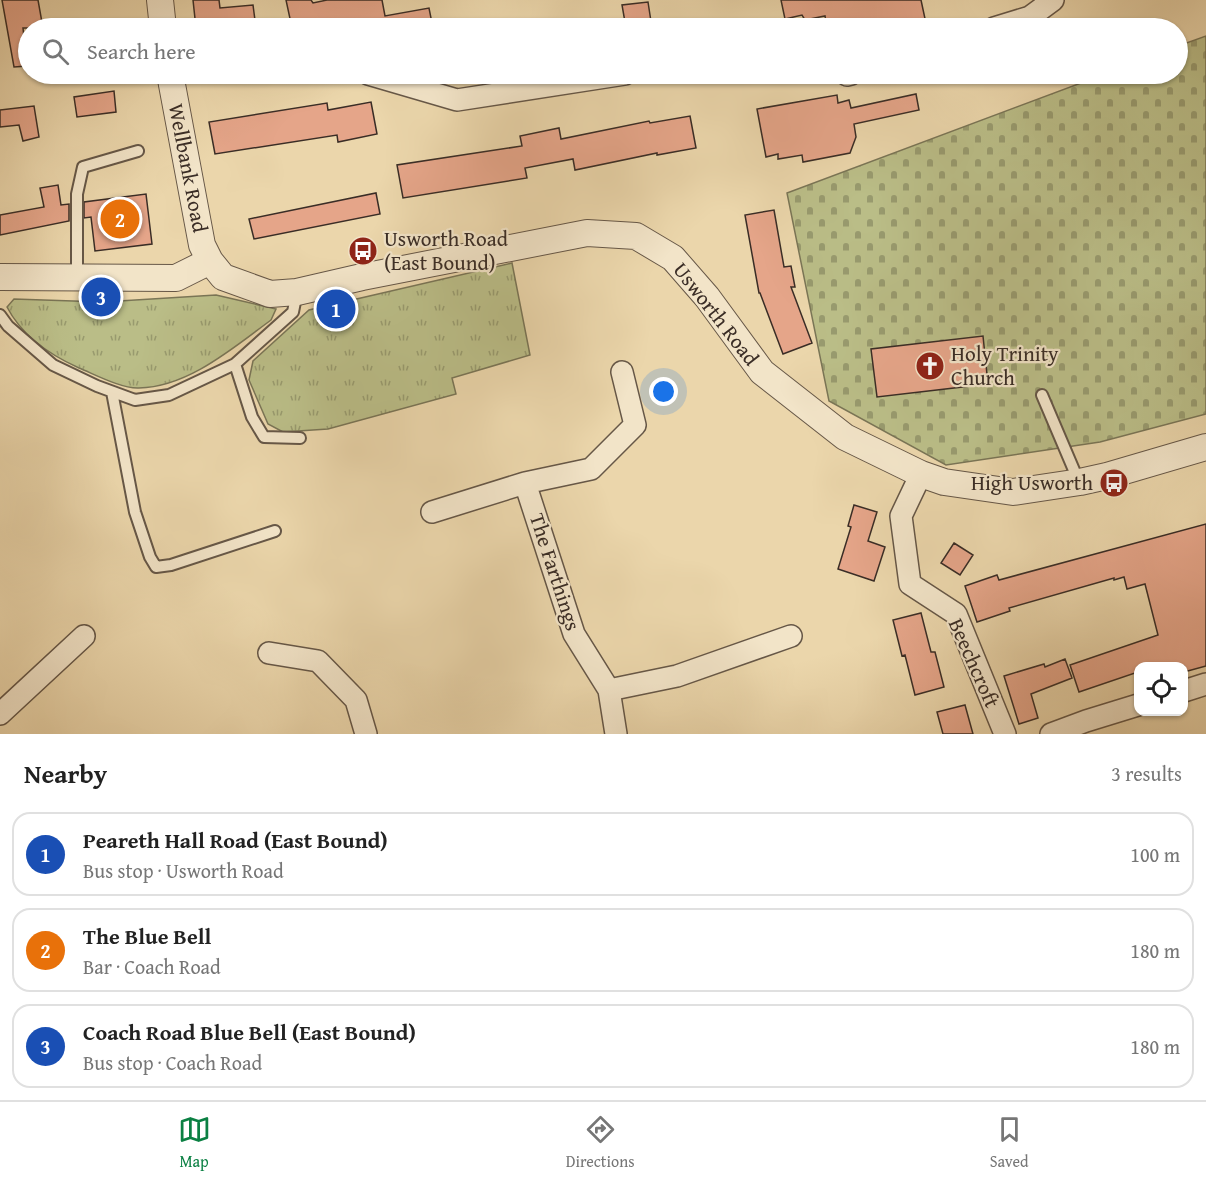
<!DOCTYPE html>
<meta charset="utf-8">
<style>
body{margin:0;font-family:"Gentium Book Plus",serif;background:#f6f6f6;color:#222}
.controls{position:absolute;right:18px;bottom:18px;display:grid;overflow:hidden;border-radius:12px;box-shadow:0 2px 4px #0004}
.controls button{width:54px;height:54px;display:grid;place-items:center;padding:0;border:0;border-bottom:2px solid #e0e0e0;background:#fff;color:#222;font:30px sans-serif}
.you{position:absolute;left:664px;top:392px;width:21px;height:21px;margin:-15px;border:4px solid #fff;border-radius:50%;background:#1a73e8;box-shadow:0 0 0 9px #1a73e833}
.badge{display:grid;place-items:center;width:39px;height:39px;border-radius:50%;background:#0b8043;color:#fff;font-size:20px;font-weight:700}
.pin{position:absolute;translate:-50% -50%;border:3px solid #fff;box-shadow:0 2px 6px #0006}
.list{margin:0;padding:0;list-style:none}
h2{display:flex;justify-content:space-between;align-items:center;height:78px;margin:0;padding:0 24px;font-size:26px}
h2 small{font-size:20px;font-weight:400;color:#767676}
.list li{display:grid;grid-template-columns:39px 1fr auto;gap:18px;align-items:center;box-sizing:border-box;height:84px;margin:0 12px 12px;padding:0 12px;border:2px solid #e0e0e0;border-radius:18px}
.list b{display:block;font-size:22px;white-space:nowrap}
.list p{margin:0;font-size:20px;white-space:nowrap;color:#767676}
.list em{font-size:20px;font-style:normal;color:#767676}
.icon{flex:none;width:33px;height:33px;fill:none;stroke:currentColor;stroke-width:2;stroke-linecap:round;stroke-linejoin:round}
.map{position:relative;flex:none;width:1206px;height:734px;overflow:hidden}
.search{position:absolute;background:#fff;box-shadow:0 2px 4px #0004;left:18px;right:18px;top:18px;height:66px;display:flex;align-items:center;gap:15px;box-sizing:border-box;padding:0 21px;border-radius:33px;color:#767676;font-size:22px}
.sheet{height:366px;background:#fff}
nav{display:flex;justify-content:space-around;align-items:center;box-sizing:border-box;height:84px;border-top:2px solid #e0e0e0;background:#fff;font-size:16px;color:#767676}
nav a{display:grid;justify-items:center;gap:3px}
nav .on{color:#0b8043}
.map>svg:first-child{display:block}
.grass{fill:url(#grass-tufts);stroke:#7a7556;stroke-width:1.5}
.cemetery{fill:url(#cemetery-stones);stroke:#7a7556;stroke-width:1.5}
.building{fill:#e5a589;stroke:#3a2d26;stroke-width:1.5}
.lines{fill:none;stroke-linecap:round;stroke-linejoin:round}
.service-casing{stroke:#665747;stroke-width:14}
.minor-casing{stroke:#665747;stroke-width:24}
.tertiary-casing{stroke:#665747;stroke-width:28}
.service{stroke:#f2e4c8;stroke-width:10}
.minor{stroke:#f2e4c8;stroke-width:21}
.tertiary{stroke:#f2e4c8;stroke-width:26}
.labels{text-anchor:middle;stroke-width:4.5;stroke-linejoin:round;paint-order:stroke}
.street-label{font-size:21px;fill:#3a2d26;stroke:#f2e4c8}
.poi-label{font-size:21px;fill:#3a2d26;stroke:#f2e4c8;text-anchor:start}
</style>
<div class="map">
<svg width="1206" height="734" viewBox="0 0 1206 734">
<defs>
<pattern id="grass-tufts" width="24" height="20" patternUnits="userSpaceOnUse" patternTransform="scale(1.5)"><rect width="24" height="20" fill="#babd87"/><path d="M3 7l-1-3M5 7V3M7 7l1-3M15 17l-1-3M17 17v-4M19 17l1-3" fill="none" stroke="#989a6e"/></pattern>
<pattern id="cemetery-stones" width="16" height="16" patternUnits="userSpaceOnUse" patternTransform="scale(1.5)"><rect width="16" height="16" fill="#babd87"/><path d="M2 7V4a2 2 0 0 1 4 0v3zM10 15v-3a2 2 0 0 1 4 0v3z" fill="#989a6e"/></pattern>
</defs>
<rect width="100%" height="100%" fill="#ebd6ab"/>
<filter id="stains"><feTurbulence type="fractalNoise" baseFrequency=".00333" numOctaves="4"/><feColorMatrix values="0 0 0 0 .2 0 0 0 0 .09 0 0 0 0 .02 0 0 0 .5 -.17"/></filter>
<radialGradient id="worn" r=".72"><stop offset=".6" stop-color="#630" stop-opacity="0"/><stop offset="1" stop-color="#630" stop-opacity=".3"/></radialGradient>
<path class="grass" d="M512,263l18,92 -78,23 4,16 -128,35 -45,3 -15,-8 -19,-44 4,-19 56,-51z
M216,295l60,14 -5,11c-38,28 -83,67 -132,68 -17,1 -45,-14 -60,-20 -29,-13 -57,-32 -72,-61l7,-8 89,3z"/>
<path class="cemetery" d="M1206,36v378l-106,28 -154,23 -117,-64 -42,-208 318,-119h73v-28z"/>
<path class="building" d="M2,0h36l5,28h-20l4,38 -13,1z
M193,0h26l1,8 33,-3 3,23h-60z
M286,0h25l2,3 14,-3h55l3,16 44,-8 4,20h-86l-1,-4 -20,4h-13l-1,-3 -20,3z
M781,0h140l6,28h-100l-2,-12 -20,4 -3,-5 -17,4z
M648,2l4,26h-26l-4,-23z
M114,91l2,21 -39,5 -3,-20z
M916,94l3,16 -65,14 2,13 -6,16 -47,9 -1,-7 -24,4v-5l-12,3 -9,-48 80,-14 1,8 11,-3 2,8z
M371,102l6,32 -39,8 -1,-7 -122,19 -6,-32 118,-19 1,7z
M34,106l5,31 -16,4 -4,-16 -19,2v-17z
M690,116l6,32 -39,7v-2l-82,17 -2,-11 -48,9 2,10 -124,20 -6,-33 125,-19 -2,-10 39,-8 2,11 88,-18 1,2z
M58,185l3,20 8,-1v17l-69,14v-20l44,-8 -4,-19z
M376,193l4,21 -126,25 -5,-20z
M146,194l6,50 -57,7 -4,-34 -7,1v-16z
M774,210l10,57 7,-1 4,21h-4l21,56 -29,11 -23,-61h-1l-14,-78z
M983,336l5,48 -111,13 -6,-48z
M854,505l23,7 -9,29 17,6 -11,34 -36,-12 13,-42 -3,-1z
M1206,524v142l-22,6v-6h-46v6l-59,20 -9,-27 88,-30 -13,-51 -18,5 -3,-12 -10,3v-2l-105,30 1,3 -33,11 -12,-36 32,-11 2,5z
M954,543l19,12 -13,20 -19,-12z
M921,613l10,39h4l9,35 -29,8 -10,-40 -3,1 -9,-36z
M1065,659l7,19 -41,16 7,24 -19,6 -15,-48 40,-12 1,3z
M965,705l8,29h-30l-6,-22z"/>
<g class="lines">
<g class="service-casing">
<path id="service" d="M77,278v-84l6,-27 55,-16
M0,315l8,11 45,39 44,21 38,14 34,-5 66,-31 58,-52 4,-20
M235,364l17,53 12,20 36,1
M112,392l23,120 15,45 6,10 15,-2 104,-34
M1042,395l37,87"/>
</g>
<g class="minor-casing">
<path id="minor" d="M994,28l36,-11 23,-17
M368,74l89,26 168,-26
M847,75l4,-1
M921,474l-20,42 9,68 46,30 49,120
M525,483l49,151 35,56 7,44
M432,512l93,-29 66,-14 44,-44 -13,-53
M269,653l49,8 38,39 10,34
M609,690l68,-14 114,-40
M1184,691l22,-7
M0,714l84,-78
M1051,734l35,-13 52,-16"/>
</g>
<g class="tertiary-casing">
<path id="tertiary" d="M160,0l3,28
M170,74l32,171 8,16 13,16 47,17 27,-2 65,-15 225,-44 49,3 37,22 34,39 55,75 83,65 76,37 23,8 69,10 67,-10 27,-6 99,-29
M0,277l176,1 34,-17"/>
</g>
<use href="#service" class="service"/>
<use href="#minor" class="minor"/>
<use href="#tertiary" class="tertiary"/>
</g>
<defs>
<g id="bus-disc" transform="scale(1.5)"><circle r="9.5" fill="#8f2418" stroke="#f2e4c8"/><path d="M-5-6H5V4H4V6H2V4H-2V6H-4V4H-5ZM-3.5-4V0h7V-4ZM-3.5 1.2v1.5H-2V1.2ZM2 1.2v1.5H3.5V1.2Z" fill="#fff"/></g>
<g id="church-disc" transform="scale(1.5)"><circle r="9.5" fill="#8f2418" stroke="#f2e4c8"/><path d="M-1.2-6h2.4v3.5h3.3v2.4h-3.3V6h-2.4V-.1h-3.3v-2.4h3.3Z" fill="#fff"/></g>
</defs>
<g fill-rule="evenodd">
<use href="#bus-disc" x="363" y="251"/>
<use href="#church-disc" x="930" y="366"/>
<use href="#bus-disc" x="1114" y="483"/>
</g>
<g class="labels">
<g class="street-label">
<text transform="translate(188 168) rotate(79)" y="7">Wellbank Road</text>
<text transform="translate(716 314) rotate(52)" y="7">Usworth Road</text>
<text transform="translate(555 572) rotate(72)" y="7">The Farthings</text>
<text transform="translate(974 663) rotate(66)" y="7">Beechcroft</text>
</g>
<g class="poi-label">
<text x="384" y="246">Usworth Road<tspan x="384" dy="24">(East Bound)</tspan></text>
<text x="951" y="361">Holy Trinity<tspan x="951" dy="24">Church</tspan></text>
<text x="1093" y="490" text-anchor="end">High Usworth</text>
</g>
</g>
<rect width="100%" height="100%" filter="url(#stains)"/>
<rect width="100%" height="100%" fill="url(#worn)"/>
</svg>
<div class="controls">
<button><svg class="icon" aria-label="locate" viewBox="0 0 24 24"><circle cx="12" cy="12" r="6"/><path d="M12 2v4M12 18v4M2 12h4M18 12h4"/></svg></button>
</div>
<div class="you"></div>
<div class="pin badge" style="left:336px;top:309px;background:#1a4fb4">1</div>
<div class="pin badge" style="left:120px;top:219px;background:#e8710a">2</div>
<div class="pin badge" style="left:101px;top:297px;background:#1a4fb4">3</div>
<div class="search"><svg class="icon" aria-label="search" viewBox="0 0 24 24"><circle cx="10" cy="10" r="6"/><path d="M15 15l6 6"/></svg>Search here</div>
</div>
<section class="sheet">
<h2>Nearby<small>3 results</small></h2>
<ul class="list">
<li><span class="badge" style="background:#1a4fb4">1</span><div><b>Peareth Hall Road (East Bound)</b><p>Bus stop · Usworth Road</p></div><em>100 m</em></li>
<li><span class="badge" style="background:#e8710a">2</span><div><b>The Blue Bell</b><p>Bar · Coach Road</p></div><em>180 m</em></li>
<li><span class="badge" style="background:#1a4fb4">3</span><div><b>Coach Road Blue Bell (East Bound)</b><p>Bus stop · Coach Road</p></div><em>180 m</em></li>
</ul>
</section>
<nav>
<a class="on"><svg class="icon" aria-label="map" viewBox="0 0 24 24"><path d="M3 6l6-2 6 2 6-2v14l-6 2-6-2-6 2zM9 4v14M15 6v14"/></svg>Map</a>
<a><svg class="icon" aria-label="directions" viewBox="0 0 24 24"><path d="M12 3l9 9-9 9-9-9zM9 14v-3h6M13 9l2 2-2 2"/></svg>Directions</a>
<a><svg class="icon" aria-label="saved" viewBox="0 0 24 24"><path d="M7 4h10v16l-5-4-5 4z"/></svg>Saved</a>
</nav>
